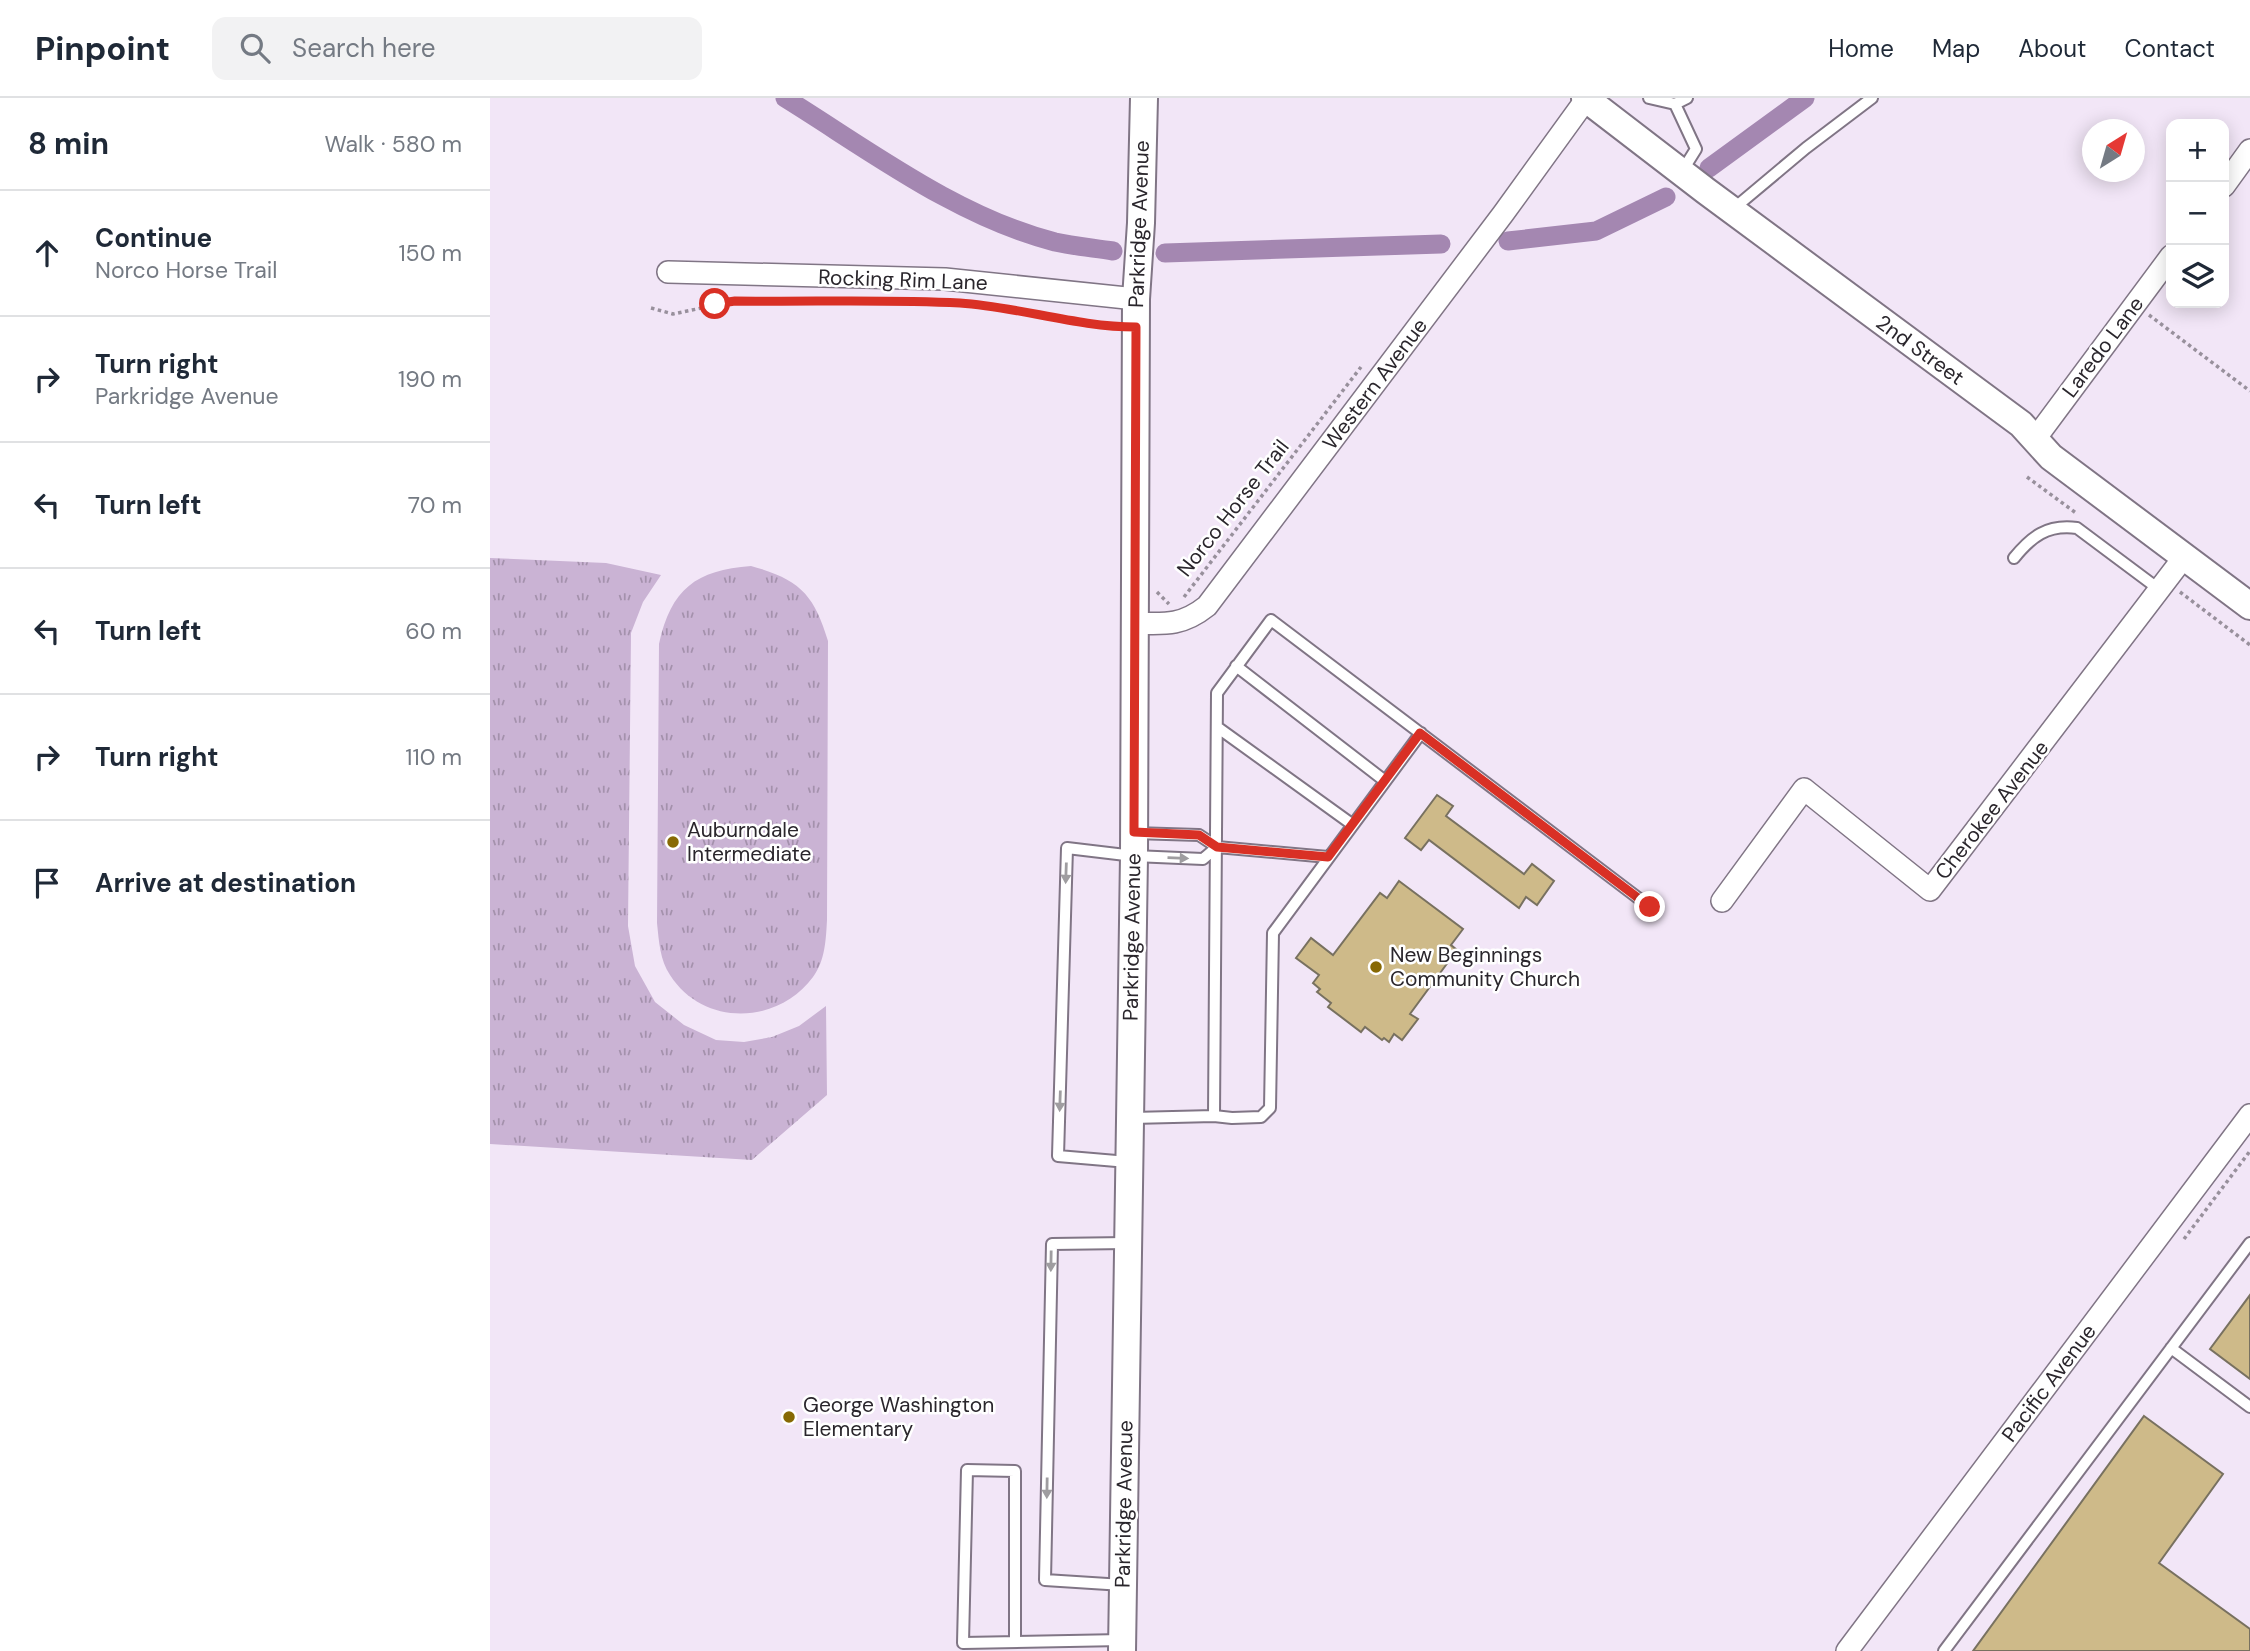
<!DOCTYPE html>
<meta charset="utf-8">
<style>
body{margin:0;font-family:"DM Sans",sans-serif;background:#f2f2f3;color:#1f2937}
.controls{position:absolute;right:21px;top:21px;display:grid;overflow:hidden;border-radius:14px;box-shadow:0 4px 18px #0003}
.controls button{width:63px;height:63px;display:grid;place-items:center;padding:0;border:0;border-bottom:2px solid #e0e1e3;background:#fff;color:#1f2937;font:35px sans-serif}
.compass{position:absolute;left:1592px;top:21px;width:63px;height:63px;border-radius:50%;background:#fff;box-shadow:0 4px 18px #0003;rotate:37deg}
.stop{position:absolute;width:21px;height:21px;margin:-16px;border:5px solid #d93025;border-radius:50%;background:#fff}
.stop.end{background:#d93025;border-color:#fff;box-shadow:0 2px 7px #0008}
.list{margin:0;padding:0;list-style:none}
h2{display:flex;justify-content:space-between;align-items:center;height:91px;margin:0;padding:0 28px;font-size:30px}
h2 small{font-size:23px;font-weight:400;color:#747a83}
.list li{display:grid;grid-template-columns:46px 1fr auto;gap:21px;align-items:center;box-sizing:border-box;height:126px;padding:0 28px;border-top:2px solid #e0e1e3}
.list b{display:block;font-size:26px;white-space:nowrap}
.list p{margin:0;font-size:23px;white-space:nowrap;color:#747a83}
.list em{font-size:23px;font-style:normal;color:#747a83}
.icon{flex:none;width:38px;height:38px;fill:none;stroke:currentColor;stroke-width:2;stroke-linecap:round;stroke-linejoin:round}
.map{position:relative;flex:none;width:1760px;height:1553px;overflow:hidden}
header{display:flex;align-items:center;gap:42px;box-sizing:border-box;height:98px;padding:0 35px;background:#fff;border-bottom:2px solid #e0e1e3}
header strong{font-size:33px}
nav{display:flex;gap:38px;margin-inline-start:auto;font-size:24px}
.search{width:490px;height:63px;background:#f2f2f3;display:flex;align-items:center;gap:18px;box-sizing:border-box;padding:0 24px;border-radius:14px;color:#747a83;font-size:26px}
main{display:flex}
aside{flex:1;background:#fff}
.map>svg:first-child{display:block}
.grass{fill:url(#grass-tufts)}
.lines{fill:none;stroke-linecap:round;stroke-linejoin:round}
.canal{stroke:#a487b1;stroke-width:19}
.building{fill:#ceba89;stroke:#787160;stroke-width:2}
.service-casing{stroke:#807585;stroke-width:14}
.minor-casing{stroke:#807585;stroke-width:24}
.tertiary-casing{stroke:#807585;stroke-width:30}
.path{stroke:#98909c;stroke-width:3.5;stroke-dasharray:3.5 3.5;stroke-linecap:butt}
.service{stroke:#fff;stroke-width:10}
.minor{stroke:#fff;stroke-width:21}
.tertiary{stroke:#fff;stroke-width:26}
.oneway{fill:#9f9da0}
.route{stroke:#d93025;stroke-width:9}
.poi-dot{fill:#876904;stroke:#fff;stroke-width:2.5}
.labels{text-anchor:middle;stroke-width:5;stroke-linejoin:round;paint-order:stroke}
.street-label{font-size:21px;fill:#2a262c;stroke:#fff}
.poi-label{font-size:21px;fill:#2a262c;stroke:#fff;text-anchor:start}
</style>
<header>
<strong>Pinpoint</strong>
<div class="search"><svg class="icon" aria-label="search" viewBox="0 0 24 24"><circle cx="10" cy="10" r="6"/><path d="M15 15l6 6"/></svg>Search here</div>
<nav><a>Home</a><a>Map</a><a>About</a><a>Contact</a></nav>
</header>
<main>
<aside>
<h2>8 min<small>Walk · 580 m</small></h2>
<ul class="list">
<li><svg class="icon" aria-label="ahead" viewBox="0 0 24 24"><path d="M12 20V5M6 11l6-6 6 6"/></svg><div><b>Continue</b><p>Norco Horse Trail</p></div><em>150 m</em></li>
<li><svg class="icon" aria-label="right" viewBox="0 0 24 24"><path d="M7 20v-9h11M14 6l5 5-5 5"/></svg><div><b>Turn right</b><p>Parkridge Avenue</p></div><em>190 m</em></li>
<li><svg class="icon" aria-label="left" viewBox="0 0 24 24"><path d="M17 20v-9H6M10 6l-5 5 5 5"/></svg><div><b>Turn left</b></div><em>70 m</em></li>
<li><svg class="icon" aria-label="left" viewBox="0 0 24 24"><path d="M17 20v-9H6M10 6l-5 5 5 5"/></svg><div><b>Turn left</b></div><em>60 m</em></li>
<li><svg class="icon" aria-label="right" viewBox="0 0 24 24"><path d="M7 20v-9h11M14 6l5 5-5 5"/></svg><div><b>Turn right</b></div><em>110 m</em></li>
<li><svg class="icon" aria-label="arrive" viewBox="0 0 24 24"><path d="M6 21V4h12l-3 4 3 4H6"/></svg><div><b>Arrive at destination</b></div></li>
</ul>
</aside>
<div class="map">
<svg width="1760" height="1553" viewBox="0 0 1760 1553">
<defs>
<pattern id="grass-tufts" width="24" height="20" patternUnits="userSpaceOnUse" patternTransform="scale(1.75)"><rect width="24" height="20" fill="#cab3d4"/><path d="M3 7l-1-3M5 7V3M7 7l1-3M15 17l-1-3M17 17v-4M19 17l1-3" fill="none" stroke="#a491ac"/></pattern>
</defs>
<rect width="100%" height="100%" fill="#f2e6f7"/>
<path class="grass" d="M0,460l116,5 55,12 -18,27 -12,31 -3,293 7,40 20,36 29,23 32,15 28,2 28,-5 27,-11 27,-20 1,89 -75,65 -262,-16z
M261,468c48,13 63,28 77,75l-1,279c-1,20 -2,41 -14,57 -35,48 -110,50 -143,-2 -10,-15 -11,-33 -13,-52l2,-279c12,-55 37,-74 92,-78z"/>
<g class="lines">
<path class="canal" d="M295,0c84,52 172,119 270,144 18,4 39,6 58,9
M1219,70l96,-70
M1018,143l88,-10 70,-34
M675,155l276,-9"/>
</g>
<path class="building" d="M947,697l16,11 -7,10 78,58 8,-10 22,17 -17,24 -11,-8 -7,11 -90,-68 -8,10 -16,-12z
M909,783l64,48 -12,16 6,5 -47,64 8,5 -16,21 -8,-6 -5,8 -5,-4 -2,2 -17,-13 -4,5 -33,-25 3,-4 -14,-11 3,-3 -7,-6 6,-8 -23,-17 15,-20 22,17 47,-62 7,5z
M1760,1197v84l-40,-30z
M1654,1318l79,58 -64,89 91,66v22h-277z"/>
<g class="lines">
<g class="service-casing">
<path id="service" d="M1159,0l26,6 12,-6
M1185,6l21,45 -15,24
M1242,112l74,-62 66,-50
M1524,460c17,-21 33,-34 63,-30l83,62
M746,568l149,115
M727,629l136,98
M931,635l-148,200 -3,175 -9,9 -29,1 -18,-2 3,-423 54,-73 379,287
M644,735l65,2 18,12 111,10
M642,1020l82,-2
M638,1064l-70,-6 9,-308 67,8 69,3 14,-12
M1681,1250l79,59
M633,1487l-78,-5 7,-336 75,-1
M525,1544v-171l-48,-1 -4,173 159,-3
M1454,1553l306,-408"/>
</g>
<g class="minor-casing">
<path id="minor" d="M1734,88l26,-36
M178,174l277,7 191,20
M1545,341l136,-183
M644,525c31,1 48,3 73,-17l296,-392 84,-116
M1232,803l82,-112 126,101 254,-333
M1357,1553l403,-536"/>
</g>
<g class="tertiary-casing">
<path id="tertiary" d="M1095,0l121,93 315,233 30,33 199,149
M632,1553l12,-795 2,-557 5,-76 3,-125"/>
</g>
<path class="path" d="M161,210l22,6 62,-13 225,2 50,6 105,18
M1659,217l101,76
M1537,379l49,36
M667,494l12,12
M1690,494l70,53
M694,499l177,-230
M1694,1141l66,-88"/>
<use href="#service" class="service"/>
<use href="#minor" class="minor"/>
<use href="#tertiary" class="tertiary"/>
</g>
<defs><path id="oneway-solid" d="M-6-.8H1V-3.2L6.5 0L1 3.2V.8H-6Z" transform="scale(1.75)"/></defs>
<g class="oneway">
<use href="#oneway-solid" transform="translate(688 760) rotate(2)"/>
<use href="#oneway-solid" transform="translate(576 775) rotate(92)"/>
<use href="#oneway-solid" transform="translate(570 1003) rotate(92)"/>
<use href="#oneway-solid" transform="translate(561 1163) rotate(91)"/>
<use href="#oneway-solid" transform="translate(557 1390) rotate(91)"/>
</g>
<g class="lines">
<path class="route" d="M225,206l20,-3c75,1 151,-2 225,2 60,4 117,24 176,24l-2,505 65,3 18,12 111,10 92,-124 230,174"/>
</g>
<g class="poi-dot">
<circle cx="183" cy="744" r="7"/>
<circle cx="886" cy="869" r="7"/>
<circle cx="299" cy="1319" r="7"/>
</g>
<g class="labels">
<g class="street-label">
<text transform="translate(649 126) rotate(-88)" y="7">Parkridge Avenue</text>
<text transform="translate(413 182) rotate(2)" y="7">Rocking Rim Lane</text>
<text transform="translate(1613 249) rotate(-53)" y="7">Laredo Lane</text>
<text transform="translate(1430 252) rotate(36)" y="7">2nd Street</text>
<text transform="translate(885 286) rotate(-53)" y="7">Western Avenue</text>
<text transform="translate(743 410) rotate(-52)" y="7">Norco Horse Trail</text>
<text transform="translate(1502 712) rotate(-52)" y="7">Cherokee Avenue</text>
<text transform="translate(642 839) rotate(-89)" y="7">Parkridge Avenue</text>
<text transform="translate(1559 1285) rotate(-53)" y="7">Pacific Avenue</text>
<text transform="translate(634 1406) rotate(-89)" y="7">Parkridge Avenue</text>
</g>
<g class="poi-label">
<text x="197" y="739">Auburndale<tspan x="197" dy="24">Intermediate</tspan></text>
<text x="900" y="864">New Beginnings<tspan x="900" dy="24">Community Church</tspan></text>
<text x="313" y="1314">George Washington<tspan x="313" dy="24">Elementary</tspan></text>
</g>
</g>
</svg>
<div class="controls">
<button>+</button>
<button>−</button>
<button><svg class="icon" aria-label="layers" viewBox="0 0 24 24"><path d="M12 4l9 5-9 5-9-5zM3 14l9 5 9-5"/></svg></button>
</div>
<svg class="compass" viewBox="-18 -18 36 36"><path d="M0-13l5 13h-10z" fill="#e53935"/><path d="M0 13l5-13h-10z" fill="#747a83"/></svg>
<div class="stop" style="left:225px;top:206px"></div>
<div class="stop end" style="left:1160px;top:809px"></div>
</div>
</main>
